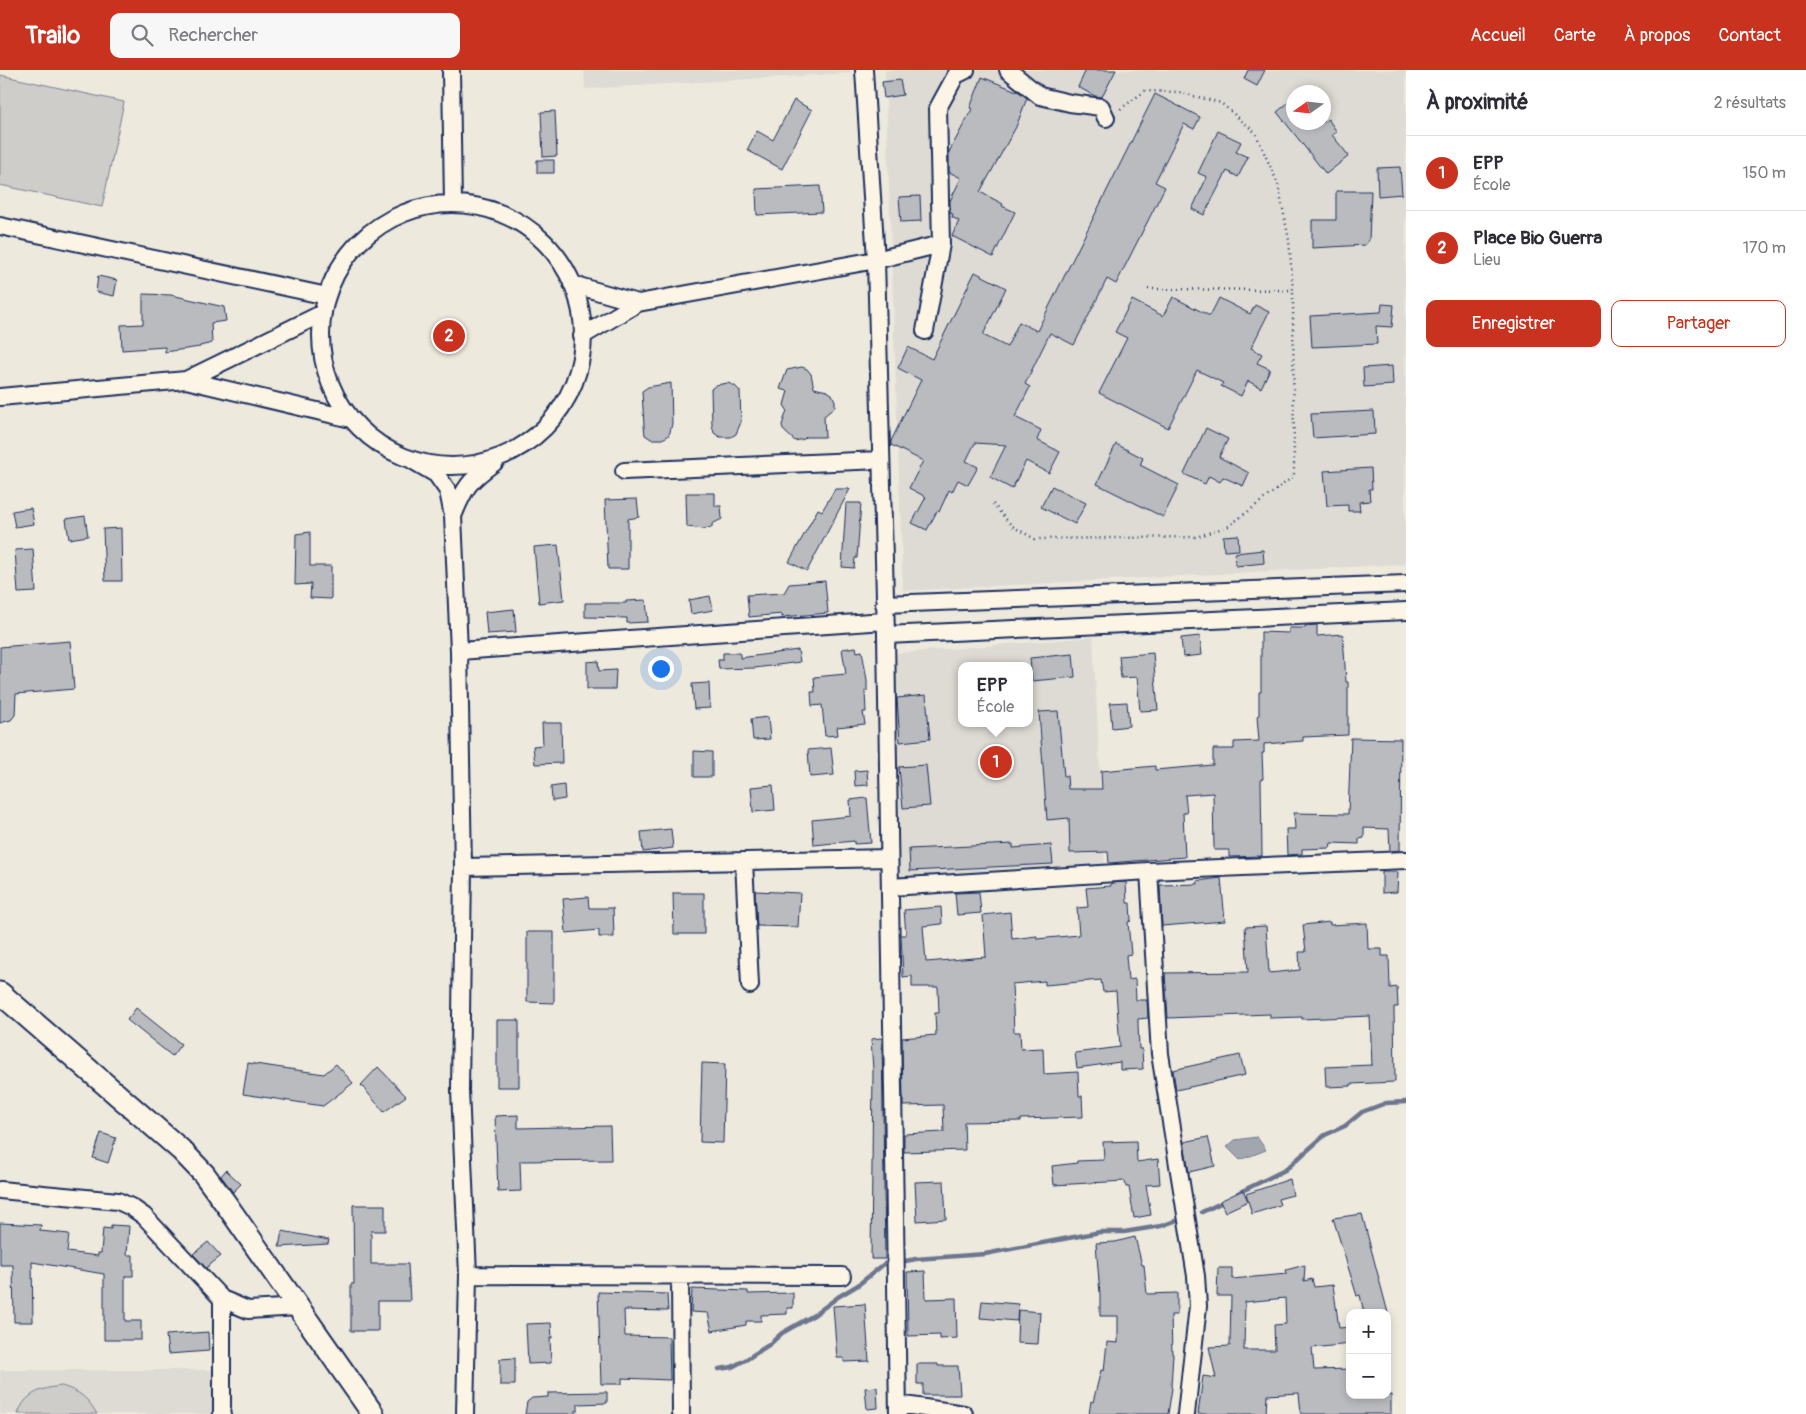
<!DOCTYPE html>
<html lang="fr">
<meta charset="utf-8">
<style>
body{margin:0;font-family:Pangolin,sans-serif;background:#f7f7f7;color:#2b2b33}
.controls{position:absolute;right:15px;bottom:15px;display:grid;overflow:hidden;border-radius:10px;box-shadow:0 2px 8px #0003}
.controls button{width:45px;height:45px;display:grid;place-items:center;padding:0;border:0;border-bottom:1px solid #e1e1e2;background:#fff;color:#2b2b33;font:25px sans-serif}
.compass{position:absolute;left:1286px;top:15px;width:45px;height:45px;border-radius:50%;background:#fff;box-shadow:0 2px 8px #0003;rotate:256deg}
.you{position:absolute;left:660px;top:598px;width:18px;height:18px;margin:-12px;border:4px solid #fff;border-radius:50%;background:#1a73e8;box-shadow:0 0 0 8px #1a73e833}
.badge{display:grid;place-items:center;width:32px;height:32px;border-radius:50%;background:#c8321e;color:#fff;font-size:16px;font-weight:700}
.pin{position:absolute;translate:-50% -50%;border:2px solid #fff;box-shadow:0 1px 5px #0006}
.popup{position:absolute;left:958px;top:592px;width:75px;height:65px;box-sizing:border-box;display:grid;place-content:center;border-radius:10px;background:#fff;filter:drop-shadow(0 1px 4px #0005);font-size:16px;white-space:nowrap;color:#7c7c81}
.popup b{font-size:19px;color:#2b2b33}
.popup::after{content:'';position:absolute;left:50%;top:100%;margin-left:-10px;border:10px solid transparent;border-top-color:#fff}
.list{margin:0;padding:0;list-style:none}
h2{display:flex;justify-content:space-between;align-items:center;height:65px;margin:0;padding:0 20px;font-size:21px}
h2 small{font-size:16px;font-weight:400;color:#7c7c81}
.list li{display:grid;grid-template-columns:32px 1fr auto;gap:15px;align-items:center;box-sizing:border-box;height:75px;padding:0 20px;border-top:1px solid #e1e1e2}
.list b{display:block;font-size:19px;white-space:nowrap}
.list p{margin:0;font-size:16px;white-space:nowrap;color:#7c7c81}
.list em{font-size:16px;font-style:normal;color:#7c7c81}
.actions{display:flex;gap:10px;padding:15px 20px}
.actions a{flex:1;padding:11px 0;border:1px solid #c8321e;border-radius:10px;text-align:center;font-size:18px;color:#c8321e}
.actions .main{background:#c8321e;color:#fff}
.icon{flex:none;width:28px;height:28px;fill:none;stroke:currentColor;stroke-width:2;stroke-linecap:round;stroke-linejoin:round}
.map{position:relative;flex:none;width:1406px;height:1344px;overflow:hidden}
header{display:flex;align-items:center;gap:30px;box-sizing:border-box;height:70px;padding:0 25px;background:#c8321e;color:#fff}
header strong{font-size:24px}
nav{display:flex;gap:28px;margin-inline-start:auto;font-size:18px}
.search{width:350px;height:45px;background:#f7f7f7;display:flex;align-items:center;gap:12px;box-sizing:border-box;padding:0 18px;border-radius:10px;color:#7c7c81;font-size:19px}
main{display:flex}
aside{flex:1;background:#fff}
.map>svg:first-child{display:block}
.built{fill:#dedbd4;fill-rule:evenodd}
.green{fill:#cfcdca;stroke:#757e94}
.water{fill:#a2a7af;stroke:#6c778f}
.lines{fill:none;stroke-linecap:round;stroke-linejoin:round}
.stream{stroke:#6c778f;stroke-width:4.5}
.building{fill:#babbbe;stroke:#1b2f5e;fill-rule:evenodd}
.minor-casing{stroke:#1b2f5e;stroke-width:20}
.major-casing{stroke:#1b2f5e;stroke-width:25}
.path{stroke:#1b2f5e;stroke-width:2.5;stroke-dasharray:1 4;stroke-linecap:butt}
.minor{stroke:#fcf5e5;stroke-width:16}
.major{stroke:#fcf5e5;stroke-width:21}
</style>
<header>
<strong>Trailo</strong>
<div class="search"><svg class="icon" aria-label="search" viewBox="0 0 24 24"><circle cx="10" cy="10" r="6"/><path d="M15 15l6 6"/></svg>Rechercher</div>
<nav><a>Accueil</a><a>Carte</a><a>À propos</a><a>Contact</a></nav>
</header>
<main>
<div class="map">
<svg width="1406" height="1344" viewBox="0 0 1406 1344">
<rect width="100%" height="100%" fill="#eee9dd"/>
<filter id="ink" filterUnits="userSpaceOnUse"><feTurbulence type="fractalNoise" baseFrequency=".02" numOctaves="2"/><feDisplacementMap in="SourceGraphic" scale="10" xChannelSelector="R" yChannelSelector="G"/><feConvolveMatrix kernelMatrix="1 2 1 2 8 2 1 2 1" color-interpolation-filters="sRGB"/></filter>
<g filter="url(#ink)">
<path class="built" d="M584,0h266v3l-265,16z
M885,0h521l-1,494 -502,27zM1294,22h30v30h-30z
M1093,567l12,232 -208,10 -8,-225zM962,596h68v57h-68z
M0,1300h213v44h-213z"/>
<path class="green" d="M0,5l124,27 -22,105 -102,-22z
M62,1316c18,6 25,11 35,28h-79c7,-21 24,-26 44,-28z"/>
<path class="water" d="M1257,1067l9,13 -26,10 -13,-13 8,-7z"/>
<g class="lines">
<path class="stream" d="M1238,1123l47,-23 40,-35 20,-9 17,-14 24,-9 20,-1
M1202,1142l23,-11
M900,1192l16,-3 69,-5 115,-22h24l37,-6 14,-5
M719,1299l13,-2 15,-8 23,-15 12,-11 32,-18 24,-18 20,-12 26,-21 9,-1"/>
</g>
<path class="building" d="M1086,0h30l-14,27 -7,-1 -17,-9z
M1248,0h17l-8,16 -13,-7z
M982,7l37,15 8,6 -11,29 -36,65 23,12 -1,2 13,6 -22,45 -41,-21 7,-15 -7,-4 1,-3 -3,-1v-12l11,-23 -12,-6v-20l23,-43 -2,-1z
M900,10l3,15 -19,3 -2,-16z
M1155,24l45,23 -6,12 -10,-5 -29,58 10,5 -49,97 -9,-5 -33,66 -24,-12 -25,51 5,3 -15,30 26,13 -4,10 23,12 -11,21 -23,-12 -14,28 -22,-12 16,-32 -31,-2 -9,18 12,6 -10,18 -10,-5 -6,12 -3,-2 -10,22 -2,-1 -10,19 -15,-7 14,-26 -17,-9 14,-27 -32,-16v-4l30,-61 -23,-12 10,-21 24,12 43,-87 31,16 -23,47 24,12 12,-25 18,9z
M1294,28v24h30l4,-3 9,13 -5,3 17,21 -23,18 -49,-62z
M794,30l18,10 -30,59 -35,-19 10,-19 16,9z
M555,41l2,45 -14,1 -2,-45z
M1218,61l23,11 -5,10 12,5 -10,20 -11,-6 -23,44 -12,-6 15,-32 -9,-4z
M537,90h17v13h-17z
M1400,97l2,27 -24,2 -1,-28z
M820,116l2,26 -65,3 -1,-26z
M1336,121h35l-2,49 -4,5 -53,3v-28h24z
M920,126l1,25 -20,1 -2,-25z
M98,206l19,4 -3,16 -18,-4z
M143,224l28,1 53,12 2,14 -15,2 1,20 -12,3v1l-35,5v-5l-43,3 -1,-25 22,-1z
M1173,227l37,19 9,-18 31,16 5,-9 14,7 -18,36 11,6 -5,9 13,6 -9,19 -13,-7 -7,15 -20,-10 2,-3 -26,-13 -29,58 -69,-35 28,-55 -12,-6 17,-32 31,16z
M1382,234l12,1 -2,22 -16,-1 1,18 -65,3 -2,-31 71,-4z
M1392,296l1,19 -29,2 -1,-19z
M802,297l5,2 4,5 3,14 13,3 5,3 3,7v6l-11,9 1,21h-19l-2,2 -9,2 -12,-11 -1,-5 5,-15 -3,-5 4,-14 -8,-2 7,-19z
M671,313l1,41 -2,8 -2,4 -6,3h-11l-6,-4 -1,-9 -2,-35 6,-4z
M728,313l7,3 5,5 1,31 -5,12 -5,3h-11l-6,-4 -2,-8 -1,-36 5,-4z
M1374,341l1,23 -62,4 -2,-24z
M1206,358l22,11 -9,18 30,16 -6,13 -20,-9 -3,5 -11,-6 -4,8 -21,-10z
M1116,374l27,14 -3,7 39,20 -16,32 -66,-33z
M1371,398l1,21h-3l1,12 -11,1 1,9h-12v-6l-21,1 -3,-35z
M1052,416l34,17 -11,21 -34,-17z
M835,419h15l-43,82 -18,-9 29,-53 4,2z
M686,423h29v13h6l1,13 -10,5v3l-8,2 -17,-2z
M637,429l2,18 -11,2v50h-20l-3,-69z
M846,433h15l-4,55h-2l-1,10 -12,-1z
M31,438l3,16 -19,3 -3,-16z
M85,446l3,20 -19,3 -3,-20z
M121,458l1,53h-17l-2,-52z
M310,462v34h21v33l-21,-1 1,-14 -16,1 1,-51z
M1238,465l1,15 -15,1 -1,-15z
M558,475l6,55 -25,3 -5,-56z
M33,479l3,43 -18,1 -3,-43z
M1263,480l1,13 -28,3 -1,-13z
M825,511l3,32 -46,4v-3l-33,3 -2,-22 37,-2 5,-9z
M710,526l3,14 -22,4 -2,-14z
M646,530l2,22 -21,1v-5l-42,-1v-14h41v-2z
M514,539l2,23 -29,2 -2,-22z
M1317,555v11l26,-2 3,48h2v53l-45,2v4l-39,3v9h-2l1,26h-2l1,77 -33,1v-7h-15l-1,-57 -28,2 2,18h-4l2,44 -76,6 -1,-11 -38,1 -1,-35 -22,2 -8,-108 19,-1 6,65h3l1,13h34l-1,-18 54,-5v4l58,-5v-16h21v-7l25,-1 -2,-25 2,-1v-23h2v-60l28,1v-5h16v-2z
M1200,566l2,19 -19,2 -2,-19z
M70,571l4,48 -58,5 -1,21 -4,5 -11,3v-76z
M856,577l1,5 5,-1 5,29v11h-2l1,21h-3l2,12 -28,3 1,8 -13,1 -3,-31 -10,1 -1,-14h4l-1,-15 32,-3 -4,-25z
M798,580l2,12 -45,6 -36,1 -1,-9h5v-7h17v5z
M1153,583l5,57 -18,1 -3,-34 -16,1 -2,-22z
M1073,584l2,23 -43,4 -2,-23z
M598,591l1,10 17,-1 -1,19h-28v-27z
M709,613l1,25 -16,1 -2,-25z
M926,625l4,44 -30,3 -3,-44z
M1127,632l2,24 -17,2 -2,-25z
M768,647l2,22 -17,1 -2,-21z
M542,653h19l1,40 -27,1 -2,-18 10,-1z
M1351,668l50,1 -1,111 -10,1 -1,-22 -25,-1v10l-5,1v5l-28,-1 -1,5 -28,1v5l-15,1 -1,-26h9l-1,-16 54,1z
M831,678l3,27 -24,2 -2,-27z
M694,681l18,1v25h-18z
M926,695l4,41 -27,2 -4,-41z
M867,700l1,15 -13,1 -1,-15z
M564,715l1,14 -13,2 -1,-14z
M773,715l2,25 -22,2 -2,-25z
M867,728l4,45 -17,1v-3l-40,4 -2,-25 39,-4 -1,-16z
M671,759l2,19 -30,4 -2,-20z
M1013,774v4l38,-3 2,19 -143,7 -1,-22z
M1382,802h16l-1,20 -15,1z
M1221,808l4,43 -63,5 -2,-41 38,-1 -1,-3z
M1126,812l1,21h3l1,18 -3,1 3,32 -5,1 2,25 7,-1 1,21h11l1,18 -10,1v4l1,26h3l1,20 -23,1v-8l-43,6 -2,-15 45,-6 -4,-56 -13,1 -2,-12 -56,5v-4l-33,3 2,48h6l1,17 22,-1 1,26 34,-2 1,24h3l1,21 -62,2v2l-57,1 1,28 -61,2v-18l40,-2 -1,-27 -40,1 -1,-68 34,-3 -1,-22h4l-1,-26h-26v-11l-9,1 -2,-42h5l-2,-25 37,-3 1,17 -19,2 3,36 60,-5 -3,-42 27,-3 2,27 25,-3v3l42,-4 -2,-27 11,-1 -2,-19 25,-2v-3z
M755,821l45,2 -2,34 -41,-1z
M979,822l2,21 -24,2 -2,-22z
M673,823h31v41h-30z
M588,827l1,11h24l1,29h-15v-7l-33,3 -3,-34z
M1330,852v3l37,-2 1,26h14v7h7l1,32 7,-1 1,20h-4l1,75 -44,2v2l-25,1 -1,-20 47,-2 -2,-49 -68,3v-2l-32,1v-4l-102,4 -3,-45 83,-1 -3,-45 21,-1 3,47 31,-3 -1,-18h7l-3,-27z
M527,862h27v71l-27,-1z
M136,938l45,36 -9,12 -45,-36z
M497,950h22v67h-22z
M882,968l3,221h-14l2,-189 -2,-31z
M1240,985l5,20 -69,15 -3,-20z
M248,993l76,11 12,-10 17,19 -30,23 -80,-12z
M702,993l23,1 -2,79 -23,-1z
M378,997l28,29 -22,16 -23,-27z
M518,1045v13l92,-2 1,34 -91,1 1,30 -23,1 -3,-76z
M101,1063l15,5 -8,25 -15,-5z
M1208,1067l7,29 -26,6 -5,-30z
M1136,1071l1,21 21,-3 2,25 -14,1 5,30 -17,3 -5,-31h-3l-1,-6 -71,4 -2,-19 25,-3v-2l27,-1 -1,-18z
M226,1100l15,14 -8,8 -12,-16z
M1290,1109l3,16 -15,4 2,6 -28,9 -6,-20z
M944,1111l2,38 -29,2 -2,-39z
M1243,1120l5,11 -23,11 -5,-11z
M353,1135h32v26h-14v33h37l2,37h-32v30h-27v-47h3z
M1362,1144l7,27 19,72h-24l-4,-18 -3,1 -24,-78z
M0,1153l41,2 -1,6 29,3 -2,18 31,4v-3h3l2,-25 8,1v-4l18,1 -2,29h6v21h-8v45h16v19h-37v-66l-72,-12 1,60h-19l-1,-57h-13z
M282,1161l47,9 -1,4 -49,3z
M1135,1167l7,28h2l3,29 30,-1v22h-6l1,39h1l-2,33 1,1 -4,26h-79l2,-13 2,1 8,-32 3,1 3,-29 11,1v-27h-18v-22l-4,-51 19,-1z
M208,1172l13,14 -15,12 -13,-14z
M1305,1195l-1,16 8,-2 2,8 19,-2 6,43 11,-1v17l-38,4 2,22 36,-1v26h41v19h-90l-2,-21 -32,2 -1,19h-68l5,-38 13,2 -7,-31 21,-1 1,-50h-14l1,-28h14v11l55,-5 -1,-4zM1285,1228l1,26 -12,1 1,25h-31l1,-48z
M925,1201l1,28 30,-1 1,40 -17,1v-4l-32,1 -1,-64z
M692,1219l56,2v3l45,-1v15h-6v6l-26,1v6h-15v4l-34,6 -4,-18 -17,-1z
M598,1222l69,2 1,17 -44,-1 1,26 44,1 1,43 -48,-2v6h-21z
M982,1231l36,3 -1,17 -37,-3z
M865,1234l4,57 -25,1v-4h-7l-4,-52z
M1018,1240l22,2 -2,32 -21,-1z
M551,1253l1,15h-2l1,25 -23,1 -2,-40z
M208,1262l1,19 -41,3 -2,-19z
M515,1288v27h-15v-26z
M917,1294h21v2h20l2,29h-37v-11h-6z
M877,1317l1,21 -11,1 -2,-21z
M607,1322v11l-29,1v7h-3v3h-50l2,-12 5,-4 16,-1v-4z"/>
<g class="lines">
<g class="minor-casing">
<path id="minor" d="M451,0l2,134
M864,0l12,190 10,375 12,779
M1008,0l32,26 30,7 31,4 5,11
M321 265a131 131 0 1 1 262 0a131 131 0 1 1-262 0Z
M0,156l327,70
M572,214l66,19
M925,261l16,-87 -3,-136 18,-33 10,-5
M582,266l56,-33 238,-43 65,-16
M186,310l137,-67
M0,327l186,-17 165,39
M412,390l24,14 12,17 5,25 6,135 4,216 -3,223 8,185 -3,139
M624,401l257,-11
M453,446c12,-30 16,-35 42,-54
M884,534l522,-20
M886,565l520,-24
M459,581l426,-30
M744,791l6,124
M463,797l426,-9
M1149,801l11,183 36,222 2,30 -12,108
M890,817l259,-16 257,-11
M0,1120l118,11 13,6 13,9 78,83 26,11 51,-3
M468,1205l374,1
M680,1206l1,138
M898,1334l66,10
M222,1344v-115"/>
</g>
<g class="major-casing">
<path id="major" d="M0,923l181,157 23,24 22,30 147,210"/>
</g>
<path class="path" d="M1148,219l145,1
M993,434l19,22 23,13 161,-2 33,-11 65,-50 -1,-186 -4,-50 -11,-56 -23,-52 -34,-29 -42,-11 -34,-1 -26,19"/>
<use href="#minor" class="minor"/>
<use href="#major" class="major"/>
</g>
</g>
</svg>
<div class="controls">
<button>+</button>
<button>−</button>
</div>
<svg class="compass" viewBox="-18 -18 36 36"><path d="M0-13l5 13h-10z" fill="#e53935"/><path d="M0 13l5-13h-10z" fill="#7c7c81"/></svg>
<div class="you"></div>
<div class="pin badge" style="left:996px;top:692px">1</div>
<div class="popup"><b>EPP</b>École</div>
<div class="pin badge" style="left:449px;top:266px">2</div>
</div>
<aside>
<h2>À proximité<small>2 résultats</small></h2>
<ul class="list">
<li><span class="badge">1</span><div><b>EPP</b><p>École</p></div><em>150 m</em></li>
<li><span class="badge">2</span><div><b>Place Bio Guerra</b><p>Lieu</p></div><em>170 m</em></li>
</ul>
<div class="actions"><a class="main">Enregistrer</a><a>Partager</a></div>
</aside>
</main>
